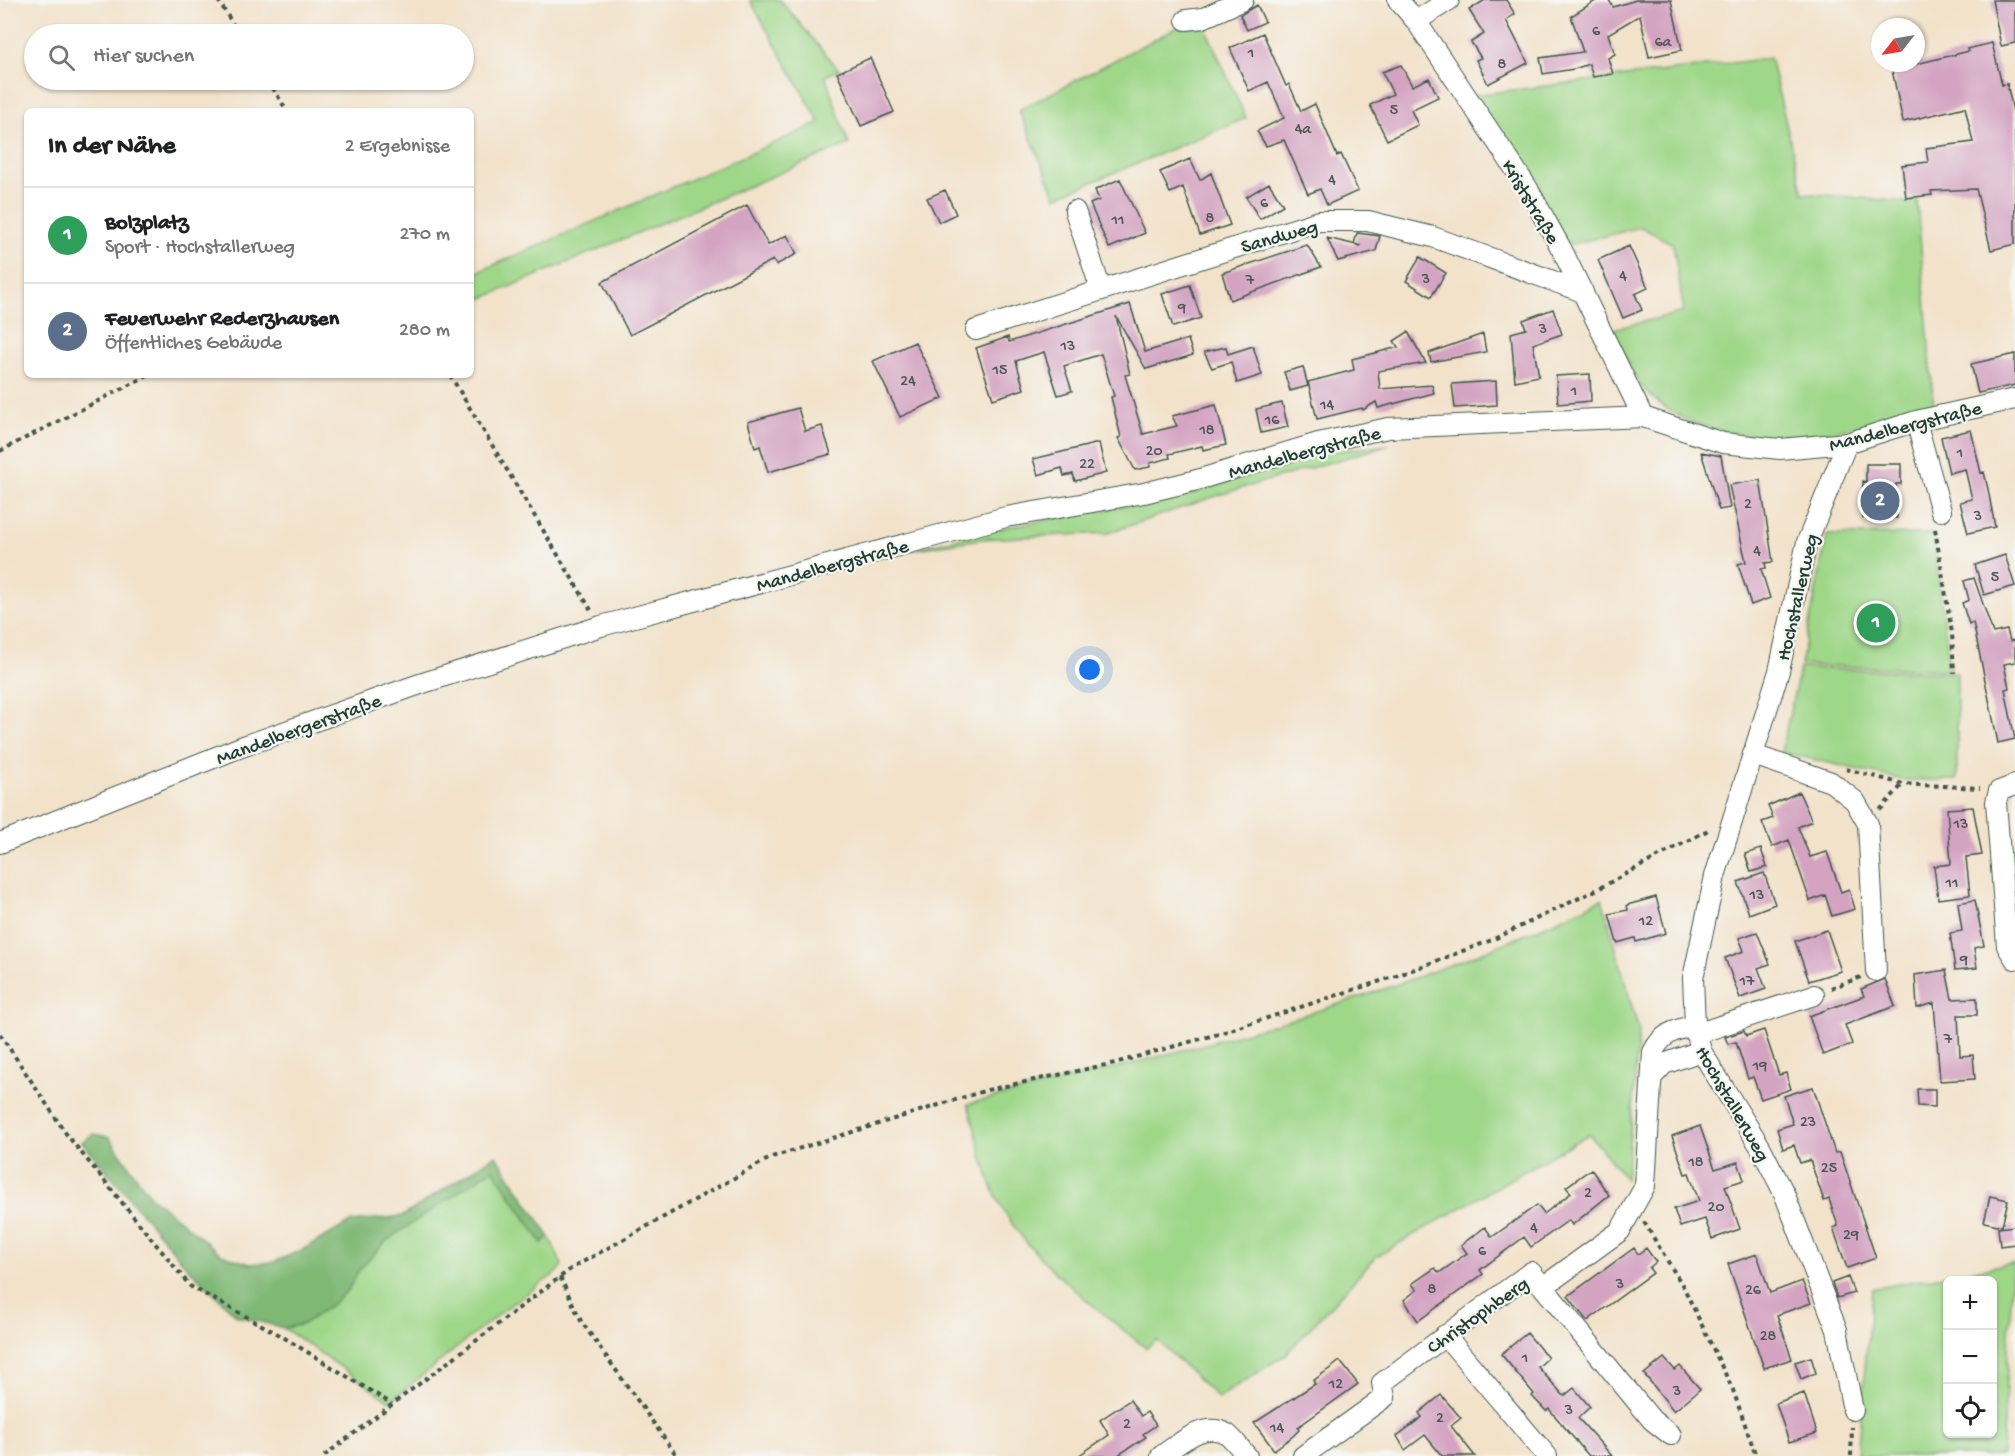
<!DOCTYPE html>
<html lang="de">
<meta charset="utf-8">
<style>
body{margin:0;font-family:"Gochi Hand",sans-serif;background:#f2f2f2;color:#202124}
.controls{position:absolute;right:18px;bottom:18px;display:grid;overflow:hidden;border-radius:9px;box-shadow:0 2px 4px #0004}
.controls button{width:54px;height:54px;display:grid;place-items:center;padding:0;border:0;border-bottom:2px solid #e0e0e0;background:#fff;color:#202124;font:30px sans-serif}
.compass{position:absolute;left:1871px;top:18px;width:54px;height:54px;border-radius:50%;background:#fff;box-shadow:0 2px 4px #0004;rotate:239deg}
.you{position:absolute;left:1090px;top:670px;width:21px;height:21px;margin:-15px;border:4px solid #fff;border-radius:50%;background:#1a73e8;box-shadow:0 0 0 9px #1a73e833}
.badge{display:grid;place-items:center;width:39px;height:39px;border-radius:50%;background:#1f6fb2;color:#fff;font-size:20px;font-weight:700}
.pin{position:absolute;translate:-50% -50%;border:3px solid #fff;box-shadow:0 2px 6px #0006}
.list{margin:0;padding:0;list-style:none}
h2{display:flex;justify-content:space-between;align-items:center;height:78px;margin:0;padding:0 24px;font-size:26px}
h2 small{font-size:20px;font-weight:400;color:#757577}
.list li{display:grid;grid-template-columns:39px 1fr auto;gap:18px;align-items:center;box-sizing:border-box;height:96px;padding:0 24px;border-top:2px solid #e0e0e0}
.list b{display:block;font-size:22px;white-space:nowrap}
.list p{margin:0;font-size:20px;white-space:nowrap;color:#757577}
.list em{font-size:20px;font-style:normal;color:#757577}
.icon{flex:none;width:33px;height:33px;fill:none;stroke:currentColor;stroke-width:2;stroke-linecap:round;stroke-linejoin:round}
.map{position:relative;flex:none;width:2015px;height:1456px;overflow:hidden}
.search{position:absolute;background:#fff;box-shadow:0 2px 4px #0004;left:24px;top:24px;width:450px;height:66px;display:flex;align-items:center;gap:15px;box-sizing:border-box;padding:0 21px;border-radius:33px;color:#757577;font-size:22px}
.panel{position:absolute;background:#fff;box-shadow:0 2px 4px #0004;left:24px;top:108px;width:450px;height:270px;border-radius:9px}
.map>svg:first-child{display:block}
.green{fill:#9fd789;stroke:#5f8a5e;stroke-width:1.5;fill-rule:evenodd}
.forest{fill:#7fb875;stroke:#4f7a54;stroke-width:1.5}
.building{fill:#d3a3c1}
.lines{fill:none;stroke-linecap:round;stroke-linejoin:round}
.minor-casing{stroke:#3f564a;stroke-width:22}
.path{stroke:#3f564a;stroke-width:4;stroke-dasharray:4.5 4.5;stroke-linecap:butt}
.minor{stroke:#fff;stroke-width:20}
.labels{text-anchor:middle;stroke-width:4.5;stroke-linejoin:round;paint-order:stroke}
.number-label{font-size:16px;fill:#4c5657}
.street-label{font-size:20px;fill:#1f3d34;stroke:#f6f6f2}
</style>
<div class="map">
<svg width="2015" height="1456" viewBox="0 0 2015 1456">
<rect width="100%" height="100%" fill="#f6f6f2"/>
<filter id="ink" filterUnits="userSpaceOnUse"><feTurbulence type="fractalNoise" baseFrequency=".0167" numOctaves="2"/><feDisplacementMap in="SourceGraphic" scale="12" xChannelSelector="R" yChannelSelector="G"/><feConvolveMatrix kernelMatrix="1 2 1 2 8 2 1 2 1" color-interpolation-filters="sRGB"/></filter>
<filter id="wash" filterUnits="userSpaceOnUse"><feTurbulence type="fractalNoise" baseFrequency=".008" numOctaves="4" result="noise"/><feDisplacementMap in="SourceGraphic" scale="24" xChannelSelector="R" yChannelSelector="G"/><feGaussianBlur stdDeviation="1.35" result="paint"/><feColorMatrix in="noise" values="0 0 0 0 0 0 0 0 0 0 0 0 0 0 0 0 0 1.4 0 .05"/><feComposite in="paint" operator="in"/></filter>
<g filter="url(#wash)">
<rect width="100%" height="100%" fill="#f2e2ca"/>
<path class="green" d="M750,0h30l59,70 -14,6 24,68 -378,159v-28l349,-152z
M1205,27l41,91 -190,79 -37,-87 157,-82z
M1770,58l33,135 103,9 11,-2 17,207c-36,5 -68,19 -103,25 -60,10 -143,6 -186,-42 -14,-16 -23,-42 -32,-61l71,-17 -11,-68 -32,-17 -71,18 -96,-150z
M1389,445l-167,49 -114,39 -128,6 -70,11 91,-22 187,-33 128,-42z
M1933,534l17,136 -149,-5 26,-130z
M1800,668l157,5v107h-54l-122,-28z
M1602,899l37,132 -13,148 -37,-45 -212,122 -92,99 -67,43 -61,-58 -11,8c-51,-42 -122,-91 -150,-152 -13,-28 -19,-62 -28,-92 216,-52 434,-106 634,-205z
M493,1168l49,74 7,-6 13,29 -3,6 -46,32 -123,98 -106,-73 19,-4 28,-19 17,-15 11,-20 27,-29z
M2013,1263l-11,193h-145l15,-167zM1948,1280h44v154h-44z"/>
<path class="forest" d="M93,1134l16,3 41,59 71,58 29,10 24,-2 28,-12 49,-28 52,-6 93,-61 53,81 -7,7 -49,-74 -107,72 -27,29 -11,20 -17,15 -28,19 -19,4 -47,-12 -51,-50 -104,-124z"/>
<g id="blocks">
<path class="building" d="M1485,0h21l9,14 -9,6 22,43 -40,21 -12,-24 5,-2 -10,-16 13,-8 -15,-24z
M1597,0h12l4,7 23,-7h35l11,50 -33,7 -9,-42 -32,19 7,20 -7,4 5,16 -20,3 -4,-13 -15,5 -31,5 -3,-16 43,-6 -12,-36z
M1992,0h23v43l-14,3z
M1257,5l8,17 -18,8 -7,-15z
M1263,33l23,53 3,-2 12,27 14,-7 22,52 4,-2 17,37 -31,14 -7,-16 -12,5 -24,-54 -18,6 -9,-15 27,-13 -16,-36 -19,9 -19,-43z
M1992,43l10,42 5,-1 8,35v125l-24,6 -15,-61 -45,2 1,4 -26,3 -4,-33 26,-3 -2,-14 47,-6 -8,-35 -62,15 -11,-52 77,-19 -2,-2z
M870,58l24,54 -33,14 -24,-53z
M1401,65l11,21 17,-8 9,19 -27,13 7,15 -31,15 -17,-35 23,-11 -11,-22z
M1190,159l10,21 11,-7 19,52 -30,10 -17,-48 -13,6 -10,-21z
M1120,179l25,54 -36,15 -19,-44 9,-4 -4,-10z
M1269,183l14,22 -23,14 -14,-22z
M945,190l11,24 -17,8 -12,-24z
M747,205l21,40 19,-10 10,19 -21,11 -3,-5 -143,75 -28,-53z
M1357,233l23,3 -4,15 -38,10 -11,-23 34,8 -7,-2z
M1307,245l14,22 -91,33 -8,-27z
M1629,246l19,42 -13,6 7,16 -19,8 -25,-58z
M1420,257l26,16 -15,24 -25,-16z
M1190,285l11,33 -28,9 -11,-33z
M1130,304l15,48 43,-13 5,16 -47,14 -30,-53 14,58 -5,1 18,59 34,-8 -5,-10 44,-11 10,40 -23,5 -1,-4 -33,8 1,4 -20,5v4l-15,3 -17,-32 3,-1 -10,-40 3,-1 -13,-42 -37,12 8,25 -14,4 -14,-43 -28,9 8,28 -31,10 -17,-51 32,-11 1,5z
M1553,309l9,25 -29,10 6,32 -24,5 -4,-48 15,-4 -3,-9z
M1408,332l18,31 -48,8 2,18 52,-4 2,8 -56,15 -2,-6 -13,8 -1,-2 -45,11 -9,-37 46,-12 -2,-11 46,-12 -4,-6z
M1483,334l3,18 -55,10 -2,-9z
M915,342l28,56 -43,19 -27,-56z
M1253,346l9,29 -25,8 -6,-21 -19,6 -8,-16 22,-5 2,7z
M2015,354v31l-37,8 -7,-29z
M1303,367l5,19 -18,5 -6,-19z
M1590,374l1,27 -33,3 -2,-28z
M1496,381l1,24 -42,3 -3,-24z
M1282,403l6,24 -27,6 -5,-24z
M798,408l7,23 17,-5 9,28 -63,18 -8,-26 -5,2 -7,-26z
M1971,430l10,43 3,-1 4,17 7,38 -27,6 -8,-31 12,-3 -7,-30 -16,4 -8,-36z
M1099,443l7,30 -31,8 -2,-7 -9,2 -2,-8 -24,7 -5,-16z
M1701,452l20,4 9,52 -11,2z
M1866,464h35v20h-5l1,34h-34v-37l3,1z
M1760,480l13,82 -8,1 1,5 -5,1 9,29 -19,7 -13,-41 8,-2 -17,-77z
M2005,555l10,31 -31,9 -9,-30z
M1974,578l19,55 14,-3 3,11 5,-1v22l-11,2 5,24 -4,1 10,50 -17,4 -25,-121 -4,2 -7,-21 7,-3 -5,-19z
M1799,792l13,29 -14,6 12,30 17,-5 14,40 8,-3 6,20 -23,7 -7,-21 -15,6 -21,-61 -17,7 -10,-25 11,-4 -5,-12z
M1973,807l9,48 -16,2 4,38 -32,4 -4,-33 17,-2 -4,-55z
M1761,849l6,18 -16,5 -6,-18z
M1764,873l11,31 -26,10 -11,-32z
M1656,897l10,36 -30,9 -1,-4 -18,5 -8,-29 19,-4 -1,-5z
M1975,900l9,46 -10,2 3,20 -22,2 -5,-37 12,-2 -4,-28z
M1827,930l14,41 -32,10 -14,-40z
M1757,932l13,32 -12,4 8,21 -26,9 -15,-40 19,-7 -5,-13z
M1946,970l6,29 25,-1v17h-19l2,41 13,-1 2,24 -35,2 -6,-78 -17,5 -2,-33z
M1885,979l10,27 -50,19 7,19 -29,11 -14,-39 55,-20 -3,-7z
M1764,1030l15,45 7,-2 5,16 -30,10 -8,-22 -5,2 -12,-37 -8,2 -3,-7 19,-6 2,5z
M1813,1087l22,66 5,-1 36,106 -29,10 -14,-40 5,-2 -9,-27 -5,2 -14,-41 -10,3 -6,-18 -11,4 -6,-20 16,-5 -9,-28z
M1917,1089h18v18l-17,-1z
M1700,1126l15,43 23,-7 6,18 -19,6 15,43 -28,10 -7,-20 -25,8 -6,-18 25,-8 -10,-28 -4,1 -13,-38z
M1591,1169l18,26 -37,30 -3,-5 -38,27 -7,-10 -44,33 3,4 -65,47 -14,-21 13,-10 -5,-6 23,-16 4,5 28,-20 -6,-8 24,-18 7,10 45,-32 7,9 27,-21 -5,-6z
M1990,1196l18,4 -6,26 -18,-4z
M2015,1226v18l-15,2 -2,-18z
M1634,1248l4,6 8,-6 10,14 -7,6 4,5 -66,48 -19,-25z
M1757,1254l13,39 32,-12 9,22 -34,12 15,44 -28,9 -36,-104z
M1848,1277l6,16 -17,5 -5,-15z
M1527,1333l21,25 -10,9 26,29 10,-8 16,19 -12,11 34,38h-23l-40,-47 -3,2 -14,-15 2,-2 -33,-40z
M1811,1357l5,16 -15,6 -6,-17z
M1664,1358l11,12 5,-4 20,23 -26,22 -30,-37z
M1340,1361l18,23 -60,43 1,3 -6,6 -19,14 -20,-27 61,-39 -2,-3z
M1804,1393l13,40 -28,9 -13,-39z
M1441,1395l20,23 -10,8 24,30h-33l-17,-21 -20,15 -8,-14 25,-19 -3,-4z
M1130,1400l11,16 6,-4 9,13 -13,9 3,3 -29,19h-39l31,-21 -9,-15z"/>
</g>
</g>
<g filter="url(#ink)">
<use href="#blocks" fill-opacity="0" stroke="#3f564a" stroke-width="1.5"/>
<g class="lines">
<g class="minor-casing">
<path id="minor" d="M1398,0l18,21 111,166 35,63 81,167
M1186,20l17,-2 40,-18
M1416,21l33,-21
M1075,211l26,79
M976,330l343,-109h49l65,16 150,55
M1916,421l25,90
M1847,443l-40,99 -28,129 -64,205 -22,102 2,47 6,26 60,97 23,45 53,137 16,80
M1754,755l77,27 24,19 13,23 8,147
M2015,785l-16,6 -3,11 11,144 8,13
M0,843l241,-96 179,-63 181,-58 405,-109 138,-24 53,-13 121,-37 70,-15 255,-11 80,26 57,6 67,-6 69,-22 99,-22
M1696,1034l118,-39
M1653,1076l11,-12 37,-13
M1543,1287l109,133 19,15
M1445,1335l102,121
M1161,1456c18,-12 43,-36 66,-22 7,5 14,16 20,22
M1303,1456l82,-59 -3,-14 149,-111 12,15 77,-56 25,-45 8,-134c9,-19 22,-22 42,-27"/>
</g>
<path class="path" d="M218,0l21,34
M268,80l19,31
M450,375l141,235
M0,451l149,-76
M1935,529l17,104 2,40
M1846,769l57,15 77,4
M1880,810l23,-26
M1831,988l30,-11
M0,1034l67,101 123,151 88,48 114,70
M1644,1222l40,66 49,102 23,66
M560,1277l21,44 96,135
M324,1456l248,-188 200,-111 215,-67 128,-27 103,-29 178,-58 96,-36 102,-49 116,-62
M1851,1456l1,-29"/>
<use href="#minor" class="minor"/>
</g>
</g>
<g class="labels">
<g class="number-label">
<text x="1596" y="35">6</text>
<text x="1663" y="46">6a</text>
<text x="1251" y="57">1</text>
<text x="1502" y="68">8</text>
<text x="1394" y="114">5</text>
<text x="1303" y="133">4a</text>
<text x="1332" y="184">4</text>
<text x="1264" y="207">6</text>
<text x="1210" y="222">8</text>
<text x="1118" y="224">11</text>
<text x="1623" y="280">4</text>
<text x="1426" y="283">3</text>
<text x="1250" y="284">7</text>
<text x="1182" y="312">9</text>
<text x="1543" y="333">3</text>
<text x="1068" y="350">13</text>
<text x="1000" y="374">15</text>
<text x="908" y="385">24</text>
<text x="1574" y="395">1</text>
<text x="1327" y="409">14</text>
<text x="1272" y="424">16</text>
<text x="1207" y="434">18</text>
<text x="1154" y="455">20</text>
<text x="1960" y="457">1</text>
<text x="1087" y="468">22</text>
<text x="1748" y="508">2</text>
<text x="1978" y="520">3</text>
<text x="1757" y="555">4</text>
<text x="1995" y="581">5</text>
<text x="1961" y="828">13</text>
<text x="1952" y="887">11</text>
<text x="1757" y="899">13</text>
<text x="1646" y="925">12</text>
<text x="1964" y="964">9</text>
<text x="1747" y="985">17</text>
<text x="1948" y="1043">7</text>
<text x="1760" y="1070">19</text>
<text x="1808" y="1126">23</text>
<text x="1696" y="1166">18</text>
<text x="1829" y="1172">25</text>
<text x="1588" y="1197">2</text>
<text x="1716" y="1211">20</text>
<text x="1534" y="1232">4</text>
<text x="1851" y="1239">29</text>
<text x="1482" y="1255">6</text>
<text x="1620" y="1288">3</text>
<text x="1432" y="1293">8</text>
<text x="1753" y="1294">26</text>
<text x="1768" y="1340">28</text>
<text x="1525" y="1362">1</text>
<text x="1336" y="1388">12</text>
<text x="1677" y="1395">3</text>
<text x="1569" y="1414">3</text>
<text x="1440" y="1422">2</text>
<text x="1127" y="1428">2</text>
<text x="1277" y="1432">14</text>
</g>
<g class="street-label">
<text transform="translate(1532 201) rotate(59)" y="7">Kriststraße</text>
<text transform="translate(1279 235) rotate(-16)" y="7">Sandweg</text>
<text transform="translate(1905 425) rotate(-14)" y="7">Mandelbergstraße</text>
<text transform="translate(1304 451) rotate(-15)" y="7">Mandelbergstraße</text>
<text transform="translate(832 564) rotate(-15)" y="7">Mandelbergstraße</text>
<text transform="translate(1796 597) rotate(-77)" y="7">Hochstallerweg</text>
<text transform="translate(298 728) rotate(-20)" y="7">Mandelbergerstraße</text>
<text transform="translate(1734 1103) rotate(60)" y="7">Hochstallerweg</text>
<text transform="translate(1477 1314) rotate(-35)" y="7">Christophberg</text>
</g>
</g>
</svg>
<div class="controls">
<button>+</button>
<button>−</button>
<button><svg class="icon" aria-label="locate" viewBox="0 0 24 24"><circle cx="12" cy="12" r="6"/><path d="M12 2v4M12 18v4M2 12h4M18 12h4"/></svg></button>
</div>
<svg class="compass" viewBox="-18 -18 36 36"><path d="M0-13l5 13h-10z" fill="#e53935"/><path d="M0 13l5-13h-10z" fill="#757577"/></svg>
<div class="you"></div>
<div class="pin badge" style="left:1876px;top:623px;background:#2e9e5b">1</div>
<div class="pin badge" style="left:1880px;top:501px;background:#5c6f8a">2</div>
<div class="search"><svg class="icon" aria-label="search" viewBox="0 0 24 24"><circle cx="10" cy="10" r="6"/><path d="M15 15l6 6"/></svg>Hier suchen</div>
<section class="panel">
<h2>In der Nähe<small>2 Ergebnisse</small></h2>
<ul class="list">
<li><span class="badge" style="background:#2e9e5b">1</span><div><b>Bolzplatz</b><p>Sport · Hochstallerweg</p></div><em>270 m</em></li>
<li><span class="badge" style="background:#5c6f8a">2</span><div><b>Feuerwehr Rederzhausen</b><p>Öffentliches Gebäude</p></div><em>280 m</em></li>
</ul>
</section>
</div>
